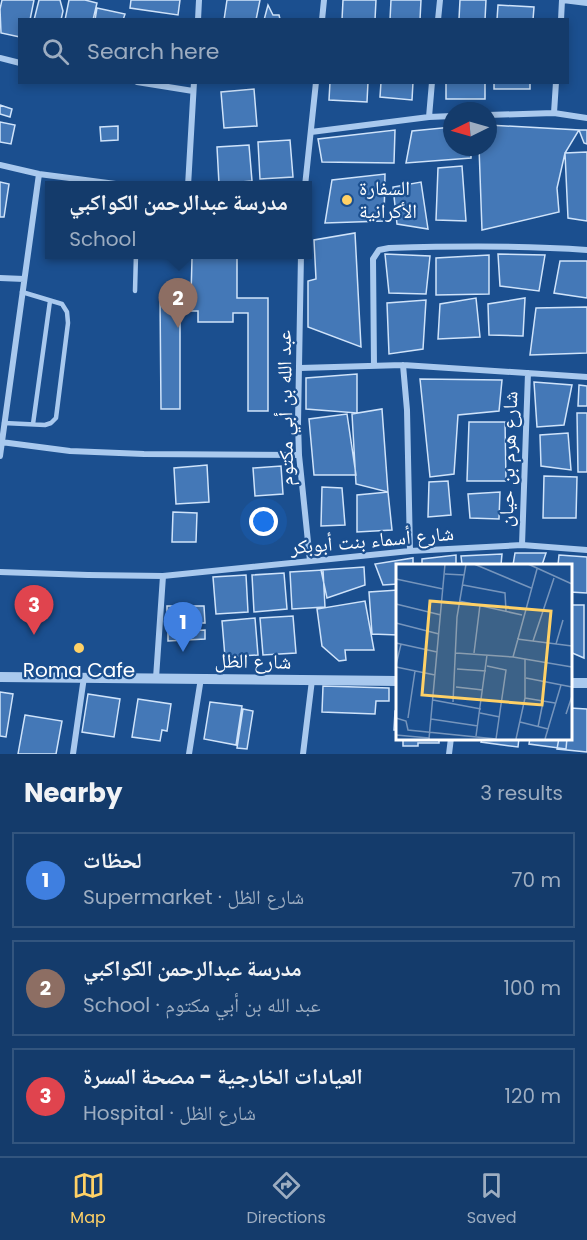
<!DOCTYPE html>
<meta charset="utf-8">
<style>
body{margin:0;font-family:Poppins,"Noto Naskh Arabic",sans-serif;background:#214673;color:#f1f3f6}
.compass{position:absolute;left:443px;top:102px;width:54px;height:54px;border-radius:50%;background:#143b6b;box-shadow:0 3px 9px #0003;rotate:265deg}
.you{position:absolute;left:264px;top:522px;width:21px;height:21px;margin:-15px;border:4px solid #fff;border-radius:50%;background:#1a73e8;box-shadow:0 0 0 9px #1a73e833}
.badge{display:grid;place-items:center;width:39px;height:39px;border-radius:50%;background:#ffd166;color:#fff;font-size:20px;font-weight:700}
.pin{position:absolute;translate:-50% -50px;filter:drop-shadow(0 2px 3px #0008)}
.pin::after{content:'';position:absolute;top:32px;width:21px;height:18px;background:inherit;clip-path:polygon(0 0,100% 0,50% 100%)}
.popup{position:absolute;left:45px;top:181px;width:267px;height:78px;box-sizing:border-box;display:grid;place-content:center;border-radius:0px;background:#143b6b;filter:drop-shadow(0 2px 4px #0005);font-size:20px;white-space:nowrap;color:#9dadc1}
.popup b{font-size:22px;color:#f1f3f6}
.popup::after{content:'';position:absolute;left:50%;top:100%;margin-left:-12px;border:12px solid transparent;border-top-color:#143b6b}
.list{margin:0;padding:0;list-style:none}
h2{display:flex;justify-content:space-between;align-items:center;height:78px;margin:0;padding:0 24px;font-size:26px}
h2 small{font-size:20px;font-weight:400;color:#9dadc1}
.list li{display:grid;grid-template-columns:39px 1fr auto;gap:18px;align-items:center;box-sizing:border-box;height:96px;margin:0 12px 12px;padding:0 12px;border:2px solid #33557e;border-radius:0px}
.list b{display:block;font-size:22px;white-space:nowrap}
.list p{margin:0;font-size:20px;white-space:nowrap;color:#9dadc1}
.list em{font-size:20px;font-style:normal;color:#9dadc1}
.icon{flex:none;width:33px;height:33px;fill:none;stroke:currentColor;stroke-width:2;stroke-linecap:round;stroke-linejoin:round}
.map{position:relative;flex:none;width:587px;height:754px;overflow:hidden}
.search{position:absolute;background:#143b6b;box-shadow:0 3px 9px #0003;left:18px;right:18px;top:18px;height:66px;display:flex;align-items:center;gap:15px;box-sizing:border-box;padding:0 21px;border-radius:0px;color:#9dadc1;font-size:22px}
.sheet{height:402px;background:#143b6b}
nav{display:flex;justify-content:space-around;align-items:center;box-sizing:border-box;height:84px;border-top:2px solid #33557e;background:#143b6b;font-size:16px;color:#9dadc1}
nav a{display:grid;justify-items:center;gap:3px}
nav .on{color:#ffd166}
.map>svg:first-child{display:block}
.building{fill:#4478b7;stroke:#cfe3fa;stroke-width:1.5}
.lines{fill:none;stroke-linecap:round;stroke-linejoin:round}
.service{stroke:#a9c9ee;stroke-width:4.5}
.minor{stroke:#a9c9ee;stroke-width:6}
.tertiary{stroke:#a9c9ee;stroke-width:10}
.poi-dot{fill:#ffd166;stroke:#1b4f8f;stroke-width:2}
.labels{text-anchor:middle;stroke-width:4.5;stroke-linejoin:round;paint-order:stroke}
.poi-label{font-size:20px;fill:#fff;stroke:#1b4f8f;text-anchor:start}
.street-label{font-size:20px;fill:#fff;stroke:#1b4f8f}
.inset-road{fill:none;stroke:#7695bc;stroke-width:1.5}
.view{fill:#ffd166;fill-opacity:0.15;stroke:#ffd166;stroke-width:3}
.inset-edge{fill:none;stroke:#fff;stroke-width:3}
</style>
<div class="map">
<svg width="587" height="754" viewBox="0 0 587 754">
<rect width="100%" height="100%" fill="#1b4f8f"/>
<path class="building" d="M2,0h32l-4,20h-10v17l-19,-4 -1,-24z
M39,0h21l3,11 -2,9h-27z
M69,0h16l12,3 -4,17h-28z
M131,0h49l-2,15 -48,-7z
M227,0h33l-4,20h-32z
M343,0h33l-1,20h-33z
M391,0h30l-1,20h-30z
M460,0h26l-1,20 -26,-1z
M268,5l5,10h6l1,4 10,1h-26z
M498,5l36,2 -1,13h-36z
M97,8l28,6 -2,6h-28z
M330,82h38l-1,20 -38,-2z
M381,82h32l-1,18 -32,-3z
M446,82h39v17h-39z
M494,82h36v7h-36z
M254,89l3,37 -33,2 -3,-36z
M0,105l12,4 -2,8 -10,-3z
M0,122l15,3 -4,19 -11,-2z
M488,125l91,5 -14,23 -8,35 2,24 -77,18 -3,-83h9z
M118,126v14l-17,1 -1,-14z
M452,127v20h19v11l-65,5 6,-32z
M395,130l-1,33 -72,-1 -4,-23z
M579,130h8v14l-3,-1z
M290,140l3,37 -33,2 -2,-37z
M249,145l3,36 -33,3 -2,-37z
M587,152v69l-19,-3 -3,-65z
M462,166l4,55 -30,-1 2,-52z
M385,174l-1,47 -59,2 7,-43z
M0,182l9,2 -5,33h-4z
M421,182l7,47 -31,-5 -4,-37z
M355,233l6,114 -53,-20v-46l8,-2 -2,-39z
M385,254l45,2 -4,38 -37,-1z
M498,254l47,1 -6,36 -39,-5z
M489,255v39l-53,1v-37z
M192,258h45v40h31v113h-20v-98h-15v9h-35v-11h-18v98h-19l-1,-112 31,-1z
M560,261h27v37l-33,-5z
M476,298l4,39 -42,2 2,-35z
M525,298l-2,38 -34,-1 -1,-31z
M426,300l-3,49 -34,5 -2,-51z
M587,307v46l-57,2 6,-47z
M357,374v39l-51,-4v-31z
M420,379l82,1 -3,31 -41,4 -4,59 -24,3z
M534,382l38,3 -8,40 -27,2z
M579,385l8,1v20h-9z
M382,409l6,83 -32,-8 -4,-70z
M577,413h10v59h-9z
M347,414l9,61h-42l-5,-56z
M469,422h36l1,59h-39z
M568,433l3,37 -30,-4 -1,-31z
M207,465l2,37 -33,2 -2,-36z
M281,466l2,28 -28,2 -2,-28z
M544,476l33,1 -1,41h-33z
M448,481l3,34 -23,2 1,-35z
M322,487l20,1 3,37 -24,1z
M388,492l4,38 -35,2v-37z
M500,492l-1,27 -29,-1 -2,-24z
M173,512l24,1 -1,29h-24z
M515,553h31l-4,12h-29z
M502,554l-1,11h-39l-1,-9z
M456,555v10h-34v-6z
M559,555l28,2v36l-17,-1v-27h-12z
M413,558v7h-15v19l-15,1 -8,-21z
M364,567l1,18 -38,13 -6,-28z
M323,570l2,37 -33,2 -2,-37z
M284,573l3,36 -33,3 -2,-37z
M246,575l2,37 -32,2 -3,-37z
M398,590v45l-26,-1 -3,-42z
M365,601l9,49h-29l1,10 -7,1 -17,-15 -5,-37z
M570,605h14v53l-14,-6z
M167,606h37l1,17h-38z
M293,616l3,37 -33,2 -3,-37z
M255,618l3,37 -33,2 -3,-36z
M205,630v9l-37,2v-9z
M323,686l66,2v13h-13l-1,13 -53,-2z
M0,692l13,2 -7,43 -6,-1z
M88,694l32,5 -6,38 -32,-5z
M138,699l33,5 -4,27 -5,-1 -2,11 -28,-4z
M210,702l32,4 -6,39 -32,-6z
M570,708l17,1v43l-30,-3 2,-11h11z
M243,709l10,2 -6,38 -10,-1z
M395,711h3v19h-4z
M25,715l37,6 -6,33h-38z
M403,738h36v5h-21v3h-15z
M482,738h37l-1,9 -37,-5z
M530,738h37l-1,11 -37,-5z"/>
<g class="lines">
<path class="service" d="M135,291l1,-37
M4,423l41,2 6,-2 5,-5 12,-95 -1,-11 -5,-8 -40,-12
M33,424l17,-123"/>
<path class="minor" d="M563,0l24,3
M198,20l1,-20
M322,20l2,-20
M438,20l2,-20
M561,20l1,-20
M0,58l20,5
M137,82l56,9
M554,113l2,-31
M488,115l66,-2 33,5
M429,117l3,-35
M311,132l118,-15 23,-1
M0,165l39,9 92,12
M188,186l6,-104
M305,186l11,-104
M301,254l-3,169 1,32 11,106
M0,278l24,1
M403,365l4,45 3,141
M374,366l-1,-107 6,-9 10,-2c66,-2 132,-3 198,2
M300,368l103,-3 184,12
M1,442l69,9 74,3 155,1
M0,456l39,-282
M522,545l6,-172
M0,572l88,3 75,1 247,-25 112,-6 65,5
M156,678l7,-102
M73,754l11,-77
M189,754l12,-76
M303,754l9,-74
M449,754l2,-16"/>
<path class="tertiary" d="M0,677l398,4
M570,683h17"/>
</g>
<g class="poi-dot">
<circle cx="347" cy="200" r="6"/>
<circle cx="79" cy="648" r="6"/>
</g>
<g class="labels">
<g class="poi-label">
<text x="359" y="195">السفارة<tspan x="359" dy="23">الأكرانية</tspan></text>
<text x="79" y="677" text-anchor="middle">Roma Cafe</text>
</g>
<g class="street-label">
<text transform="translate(285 408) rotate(-91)" y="7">عبد الله بن أبي مكتوم</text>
<text transform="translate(508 459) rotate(-88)" y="7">شارع هرم بن حيان</text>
<text transform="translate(372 540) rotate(-5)" y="7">شارع أسماء بنت أبوبكر</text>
<text transform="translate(253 661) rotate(1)" y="7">شارع الظل</text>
</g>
</g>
<g transform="translate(396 564)">
<rect width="176" height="176" fill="#1b4f8f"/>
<path class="inset-road" d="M78,0l57,24M132,0l44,20M49,10l19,1M0,15l47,10M67,21l42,8 1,18M63,37l63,14M0,40l45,11M0,59l43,11M121,75l55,7M137,77l21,-63M0,79l41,9M160,80l7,-24M60,89l57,4 59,10M78,89l6,-48M117,93l24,-88M0,101l5,-21M91,102l19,4 -10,69M0,103l39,8M61,105l29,2M130,114l46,9M60,123l27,3M129,134l30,5M37,136l48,9M57,138l4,-85 9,-53M84,149l20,4M170,150l6,-18M0,154l10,3 2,9 88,9M12,154l7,-47M35,155l47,7M124,158l28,7M142,163l5,-25M0,171l33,3M80,172l11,-81M33,175l16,-175M120,175l9,-41v-39M149,175l16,-54"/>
<path class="view" d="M34,37l121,10 -9,94 -120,-10z"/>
<rect width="176" height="176" class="inset-edge"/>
</g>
</svg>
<svg class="compass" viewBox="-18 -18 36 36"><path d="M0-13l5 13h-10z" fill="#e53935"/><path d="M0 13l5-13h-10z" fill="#9dadc1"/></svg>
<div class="you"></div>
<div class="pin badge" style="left:183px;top:652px;background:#3f7fe0">1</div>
<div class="pin badge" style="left:178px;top:328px;background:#8d6e63">2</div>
<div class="popup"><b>مدرسة عبدالرحمن الكواكبي</b>School</div>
<div class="pin badge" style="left:34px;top:635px;background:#e0444e">3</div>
<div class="search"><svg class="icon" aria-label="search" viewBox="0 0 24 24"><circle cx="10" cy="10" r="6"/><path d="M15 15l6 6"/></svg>Search here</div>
</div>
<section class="sheet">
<h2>Nearby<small>3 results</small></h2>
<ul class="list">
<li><span class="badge" style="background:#3f7fe0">1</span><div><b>لحظات</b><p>Supermarket · شارع الظل</p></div><em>70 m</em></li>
<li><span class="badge" style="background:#8d6e63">2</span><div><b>مدرسة عبدالرحمن الكواكبي</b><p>School · عبد الله بن أبي مكتوم</p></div><em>100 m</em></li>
<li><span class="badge" style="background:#e0444e">3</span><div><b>العيادات الخارجية - مصحة المسرة</b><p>Hospital · شارع الظل</p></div><em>120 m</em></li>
</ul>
</section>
<nav>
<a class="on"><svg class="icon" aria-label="map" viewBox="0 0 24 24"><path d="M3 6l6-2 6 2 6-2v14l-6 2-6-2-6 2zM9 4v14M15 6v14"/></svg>Map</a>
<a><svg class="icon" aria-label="directions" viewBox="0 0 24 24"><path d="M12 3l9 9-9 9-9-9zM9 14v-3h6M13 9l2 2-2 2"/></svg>Directions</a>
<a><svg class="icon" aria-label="saved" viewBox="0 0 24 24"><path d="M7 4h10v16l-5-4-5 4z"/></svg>Saved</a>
</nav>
